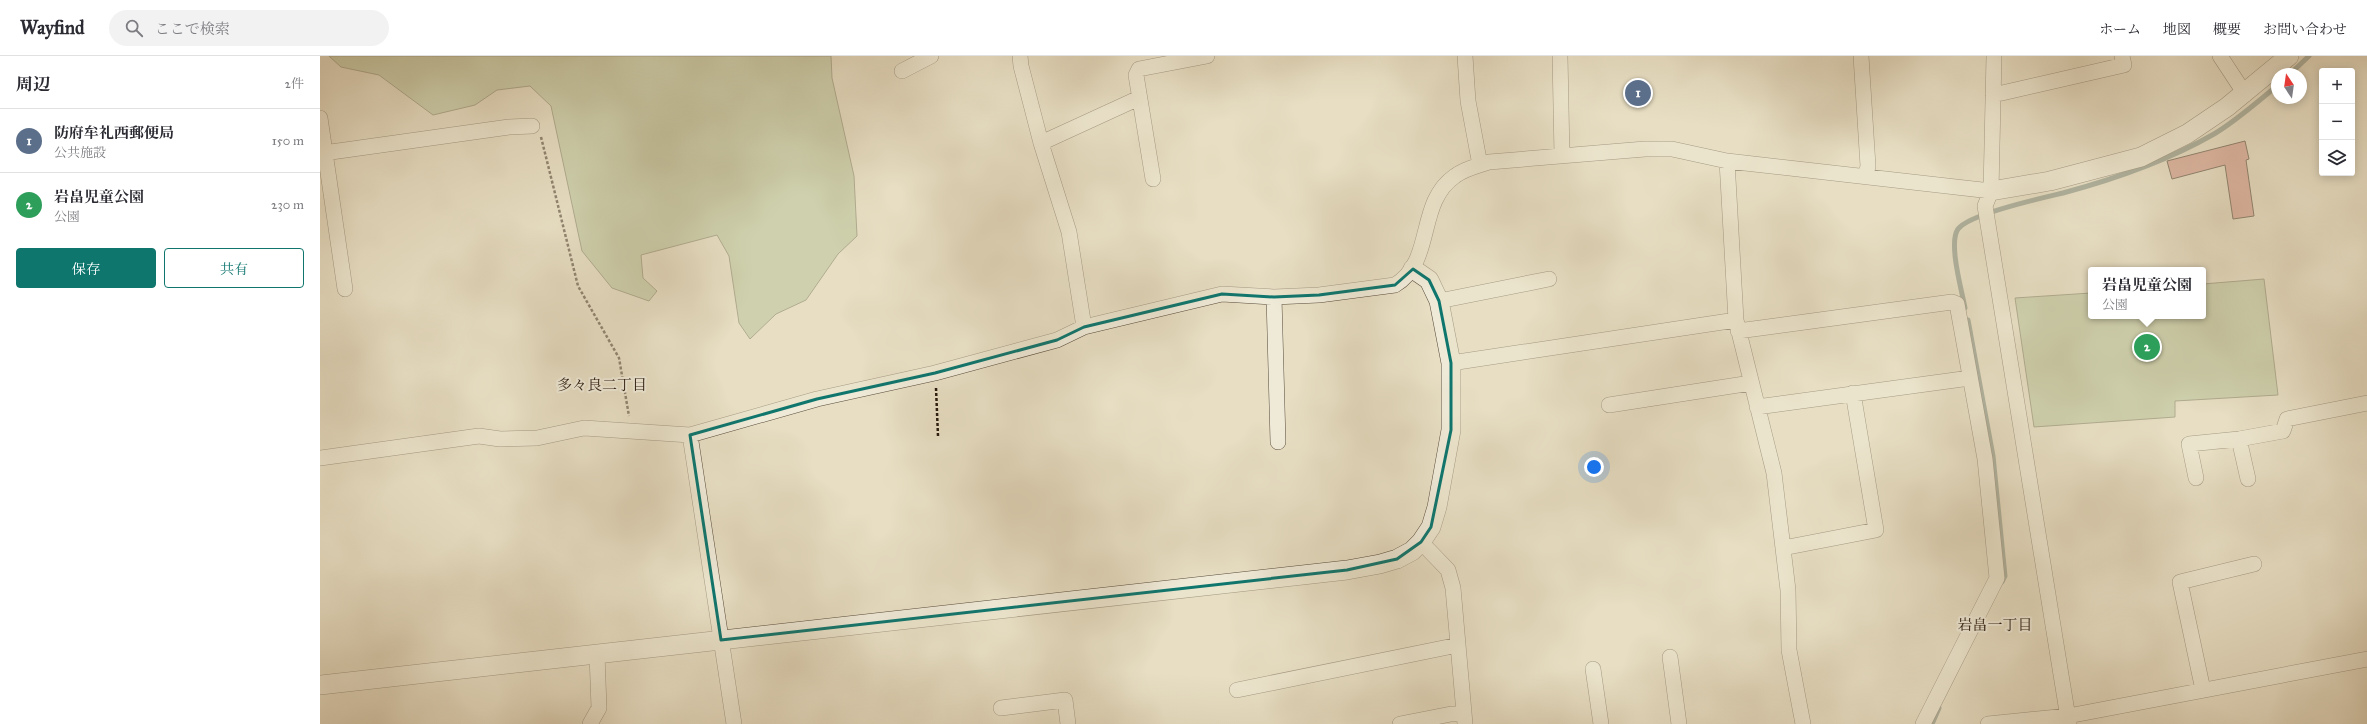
<!DOCTYPE html>
<html lang="ja">
<meta charset="utf-8">
<style>
body{margin:0;font-family:"IM FELL Great Primer","Noto Serif JP",serif;background:#f2f2f3;color:#2b2b33}
.controls{position:absolute;right:12px;top:12px;display:grid;overflow:hidden;border-radius:4px;box-shadow:0 2px 10px #0003}
.controls button{width:36px;height:36px;display:grid;place-items:center;padding:0;border:0;border-bottom:1px solid #e1e1e2;background:#fff;color:#2b2b33;font:20px sans-serif}
.compass{position:absolute;left:1951px;top:12px;width:36px;height:36px;border-radius:50%;background:#fff;box-shadow:0 2px 10px #0003;rotate:347deg}
.you{position:absolute;left:1274px;top:411px;width:14px;height:14px;margin:-10px;border:3px solid #fff;border-radius:50%;background:#1a73e8;box-shadow:0 0 0 6px #1a73e833}
.badge{display:grid;place-items:center;width:26px;height:26px;border-radius:50%;background:#0f766e;color:#fff;font-size:13px;font-weight:700}
.pin{position:absolute;translate:-50% -50%;border:2px solid #fff;box-shadow:0 1px 4px #0006}
.popup{position:absolute;left:1768px;top:211px;width:118px;height:52px;box-sizing:border-box;display:grid;place-content:center;border-radius:4px;background:#fff;filter:drop-shadow(0 1px 3px #0005);font-size:13px;white-space:nowrap;color:#7c7c81}
.popup b{font-size:15px;color:#2b2b33}
.popup::after{content:'';position:absolute;left:50%;top:100%;margin-left:-8px;border:8px solid transparent;border-top-color:#fff}
.list{margin:0;padding:0;list-style:none}
h2{display:flex;justify-content:space-between;align-items:center;height:52px;margin:0;padding:0 16px;font-size:17px}
h2 small{font-size:13px;font-weight:400;color:#7c7c81}
.list li{display:grid;grid-template-columns:26px 1fr auto;gap:12px;align-items:center;box-sizing:border-box;height:64px;padding:0 16px;border-top:1px solid #e1e1e2}
.list b{display:block;font-size:15px;white-space:nowrap}
.list p{margin:0;font-size:13px;white-space:nowrap;color:#7c7c81}
.list em{font-size:13px;font-style:normal;color:#7c7c81}
.actions{display:flex;gap:8px;padding:12px 16px}
.actions a{flex:1;padding:9px 0;border:1px solid #0f766e;border-radius:4px;text-align:center;font-size:14px;color:#0f766e}
.actions .main{background:#0f766e;color:#fff}
.icon{flex:none;width:22px;height:22px;fill:none;stroke:currentColor;stroke-width:2;stroke-linecap:round;stroke-linejoin:round}
.map{position:relative;flex:none;width:2047px;height:668px;overflow:hidden}
header{display:flex;align-items:center;gap:24px;box-sizing:border-box;height:56px;padding:0 20px;background:#fff;border-bottom:1px solid #e1e1e2}
header strong{font-size:19px}
nav{display:flex;gap:22px;margin-inline-start:auto;font-size:14px}
.search{width:280px;height:36px;background:#f2f2f3;display:flex;align-items:center;gap:10px;box-sizing:border-box;padding:0 14px;border-radius:22px;color:#7c7c81;font-size:15px}
main{display:flex}
aside{flex:1;background:#fff}
.map>svg:first-child{display:block}
.green{fill:#b2c296;stroke:#6e6e52}
.lines{fill:none;stroke-linecap:round;stroke-linejoin:round}
.stream{stroke:#6b7b70;stroke-width:5}
.building{fill:#d1887c;stroke:#291a0e}
.minor-casing{stroke:#584b3b;stroke-width:16}
.tertiary-casing{stroke:#584b3b;stroke-width:20}
.path{stroke:#291a0e;stroke-width:2.5;stroke-dasharray:3 2;stroke-linecap:butt}
.minor{stroke:#efead8;stroke-width:15}
.tertiary{stroke:#efead8;stroke-width:19}
.marked{fill:none;stroke:#0f766e;stroke-width:3;stroke-linejoin:round}
.labels{text-anchor:middle;stroke-width:4;stroke-linejoin:round;paint-order:stroke}
.neighbourhood-label{font-size:15px;fill:#291a0e;stroke:#efead8}
</style>
<header>
<strong>Wayfind</strong>
<div class="search"><svg class="icon" aria-label="search" viewBox="0 0 24 24"><circle cx="10" cy="10" r="6"/><path d="M15 15l6 6"/></svg>ここで検索</div>
<nav><a>ホーム</a><a>地図</a><a>概要</a><a>お問い合わせ</a></nav>
</header>
<main>
<aside>
<h2>周辺<small>2件</small></h2>
<ul class="list">
<li><span class="badge" style="background:#5c6f8a">1</span><div><b>防府牟礼西郵便局</b><p>公共施設</p></div><em>150 m</em></li>
<li><span class="badge" style="background:#2e9e5b">2</span><div><b>岩畠児童公園</b><p>公園</p></div><em>230 m</em></li>
</ul>
<div class="actions"><a class="main">保存</a><a>共有</a></div>
</aside>
<div class="map">
<svg width="2047" height="668" viewBox="0 0 2047 668">
<rect width="100%" height="100%" fill="#e7dec3"/>
<filter id="stains"><feTurbulence type="fractalNoise" baseFrequency=".005" numOctaves="4"/><feColorMatrix values="0 0 0 0 .2 0 0 0 0 .09 0 0 0 0 .02 0 0 0 .5 -.17"/></filter>
<radialGradient id="worn" r=".72"><stop offset=".6" stop-color="#630" stop-opacity="0"/><stop offset="1" stop-color="#630" stop-opacity=".3"/></radialGradient>
<path class="green" d="M9,0h502l1,22 22,98 3,60 -19,18 -32,46 -30,14 -26,25 -11,-16 -10,-67 -12,-21 -76,20 2,23 14,13 -8,10 -37,-13 -30,-37 -31,-145 -21,-20 -33,4 -22,15 -42,10 -54,-40 -38,-8z
M1944,223l14,116 -103,6v16l-141,10 -19,-129 76,-5v23h112v-32z"/>
<g class="lines">
<path class="stream" d="M1970,18l19,-18
M1645,252c-3,-17 -17,-65 -7,-79 11,-15 84,-31 105,-36 52,-14 104,-32 151,-59 22,-13 43,-32 63,-48
M1648,264l25,136 12,120 -3,6
M1612,668l7,-16"/>
</g>
<path class="building" d="M1925,85l4,18 -3,1 8,56 -21,3 -8,-54 -53,14 -5,-18z"/>
<g class="lines">
<g class="minor-casing">
<path id="minor" d="M700,0l1,10 20,77 28,89 15,95
M1145,0l3,45 12,64
M1240,0l2,100
M1541,0l7,110 -2,9
M1674,0l-3,135 -6,15 84,518
M1900,0l25,38
M582,15l29,-15
M1673,38l9,-1 122,-28 -2,-9
M0,62l25,171
M721,87l98,-45
M0,102l11,-6 178,-25 23,-1
M1407,105l9,159 38,153 14,117 1,60 14,74
M833,123l-17,-104 3,-6 68,-13
M954,241l4,145
M1119,245l110,-22
M1418,275l214,-29 5,2 28,155 12,119 -74,146
M1131,307l285,-43
M1289,349l142,-22
M1437,351l213,-29
M370,379l44,289
M1919,383l9,40
M0,402l159,-22 21,3 37,-1 47,-10 106,7 127,-36 118,-26 122,-33 27,-13 138,-33 52,3 45,-2 76,-10c40,-24 21,-82 60,-109 11,-8 23,-10 34,-14l156,-13h27l55,12 264,30
M1876,422l-7,-34 50,-5 44,-8 4,-12 80,-16
M1101,486l27,28 5,18 12,136
M1463,492l93,-18 -23,-137
M1350,601l9,67
M1273,613l8,55
M917,634l221,-45
M1883,634l-23,-108 74,-18
M681,652l64,-8 3,24
M270,668l9,-16 -2,-54
M1080,668l51,-10h13
M1668,668l80,-8 299,-57"/>
</g>
<g class="tertiary-casing">
<path id="tertiary" d="M1671,135l59,-10 91,-24 46,-23 40,-27 62,-51
M0,629l1027,-115 33,-6 17,-5 15,-8 9,-9 10,-15 6,-20 14,-77v-67l-12,-62 -10,-21 -16,-11"/>
</g>
<path class="path" d="M221,81l37,149 41,72 10,58
M616,332l2,48"/>
<use href="#minor" class="minor"/>
<use href="#tertiary" class="tertiary"/>
</g>
<path d="M0 0H2047V668H0ZM1093,213l16,11 10,21 12,62v67l-20,97 -10,15 -24,17 -50,11 -626,70 -31,-205 127,-36 118,-26 122,-33 27,-13 138,-33 52,3 45,-2 76,-10z" fill="#e7dec3" fill-opacity=".55" fill-rule="evenodd"/>
<path class="marked" d="M1093,213l16,11 10,21 12,62v67l-20,97 -10,15 -24,17 -50,11 -626,70 -31,-205 127,-36 118,-26 122,-33 27,-13 138,-33 52,3 45,-2 76,-10z"/>
<g class="labels">
<g class="neighbourhood-label">
<text x="282" y="334">多々良二丁目</text>
<text x="1675" y="574">岩畠一丁目</text>
</g>
</g>
<rect width="100%" height="100%" filter="url(#stains)"/>
<rect width="100%" height="100%" fill="url(#worn)"/>
</svg>
<div class="controls">
<button>+</button>
<button>−</button>
<button><svg class="icon" aria-label="layers" viewBox="0 0 24 24"><path d="M12 4l9 5-9 5-9-5zM3 14l9 5 9-5"/></svg></button>
</div>
<svg class="compass" viewBox="-18 -18 36 36"><path d="M0-13l5 13h-10z" fill="#e53935"/><path d="M0 13l5-13h-10z" fill="#7c7c81"/></svg>
<div class="you"></div>
<div class="pin badge" style="left:1318px;top:37px;background:#5c6f8a">1</div>
<div class="pin badge" style="left:1827px;top:291px;background:#2e9e5b">2</div>
<div class="popup"><b>岩畠児童公園</b>公園</div>
</div>
</main>
